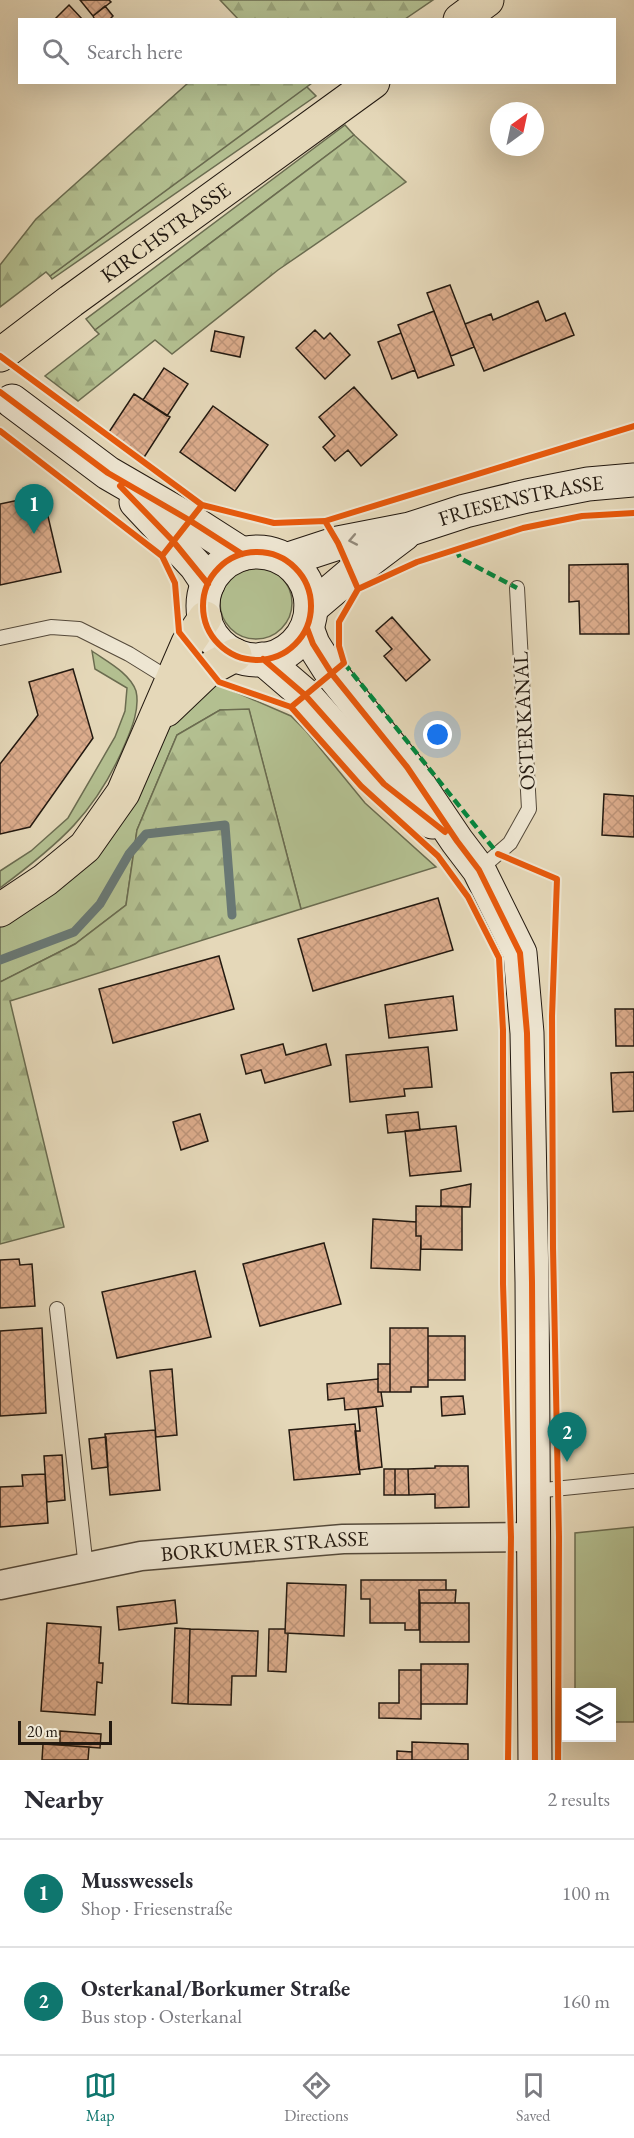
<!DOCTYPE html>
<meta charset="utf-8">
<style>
body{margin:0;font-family:"EB Garamond",serif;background:#f7f7f7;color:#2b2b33}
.controls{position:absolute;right:18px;bottom:18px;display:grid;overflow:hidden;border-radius:0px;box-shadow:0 6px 24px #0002}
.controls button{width:54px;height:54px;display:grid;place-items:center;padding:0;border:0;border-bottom:2px solid #e1e1e2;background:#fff;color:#2b2b33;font:30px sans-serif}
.compass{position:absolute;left:490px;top:102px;width:54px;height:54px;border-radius:50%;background:#fff;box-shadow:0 6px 24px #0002;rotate:33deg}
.scale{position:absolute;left:18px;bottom:15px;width:94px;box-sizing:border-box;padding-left:6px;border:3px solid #231910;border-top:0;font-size:16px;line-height:21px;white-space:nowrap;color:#231910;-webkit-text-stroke:4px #eee6d2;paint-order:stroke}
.you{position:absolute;left:438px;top:735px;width:21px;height:21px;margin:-15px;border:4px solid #fff;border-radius:50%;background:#1a73e8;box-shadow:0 0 0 9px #1a73e833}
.badge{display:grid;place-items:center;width:39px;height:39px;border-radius:50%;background:#0f766e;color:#fff;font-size:20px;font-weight:700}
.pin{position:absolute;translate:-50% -50px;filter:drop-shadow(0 2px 3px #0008)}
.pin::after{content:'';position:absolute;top:32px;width:21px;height:18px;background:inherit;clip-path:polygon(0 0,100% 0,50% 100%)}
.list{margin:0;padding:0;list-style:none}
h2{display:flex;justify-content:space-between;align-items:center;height:78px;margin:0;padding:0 24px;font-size:26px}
h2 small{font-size:20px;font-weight:400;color:#7c7c81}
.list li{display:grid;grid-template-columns:39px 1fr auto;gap:18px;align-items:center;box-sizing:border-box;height:108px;padding:0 24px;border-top:2px solid #e1e1e2}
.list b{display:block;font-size:22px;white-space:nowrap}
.list p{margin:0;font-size:20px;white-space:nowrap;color:#7c7c81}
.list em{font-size:20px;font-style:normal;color:#7c7c81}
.icon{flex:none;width:33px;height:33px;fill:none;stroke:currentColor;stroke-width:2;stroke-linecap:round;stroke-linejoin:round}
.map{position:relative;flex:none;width:634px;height:1760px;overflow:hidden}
.search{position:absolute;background:#fff;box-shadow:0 6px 24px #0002;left:18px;right:18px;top:18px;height:66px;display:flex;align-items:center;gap:15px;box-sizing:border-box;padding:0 21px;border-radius:0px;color:#7c7c81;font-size:22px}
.sheet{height:294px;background:#fff}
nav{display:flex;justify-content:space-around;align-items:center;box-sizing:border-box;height:84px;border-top:2px solid #e1e1e2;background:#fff;font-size:16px;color:#7c7c81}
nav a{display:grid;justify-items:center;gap:3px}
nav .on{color:#0f766e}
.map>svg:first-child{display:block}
.grass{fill:#b3bf90;stroke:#6b6c50;stroke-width:1.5}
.forest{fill:url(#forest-firs);stroke:#6b6c50;stroke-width:1.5}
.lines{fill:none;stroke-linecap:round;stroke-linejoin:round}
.stream{stroke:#697874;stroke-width:9}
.building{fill:url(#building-cross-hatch);stroke:#231910;stroke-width:1.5}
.lane-casing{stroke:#54493a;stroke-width:16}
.street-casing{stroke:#54493a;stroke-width:31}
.secondary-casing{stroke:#231910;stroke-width:35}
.primary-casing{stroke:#231910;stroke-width:35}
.lane{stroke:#eee6d2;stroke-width:14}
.street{stroke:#eee6d2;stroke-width:28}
.secondary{stroke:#eee6d2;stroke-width:33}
.primary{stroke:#e5d8b9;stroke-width:33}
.quiet{stroke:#00873e;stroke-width:4.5;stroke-dasharray:9 4.5;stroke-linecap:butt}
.cycleway-casing{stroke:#eee6d2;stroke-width:10}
.cycleway{stroke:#e8590c;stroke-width:6}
.oneway{stroke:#938a7b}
.labels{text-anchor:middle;stroke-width:5;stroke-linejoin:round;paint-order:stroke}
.street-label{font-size:21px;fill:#231910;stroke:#eee6d2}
</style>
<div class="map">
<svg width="634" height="1760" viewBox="0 0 634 1760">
<defs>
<pattern id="forest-firs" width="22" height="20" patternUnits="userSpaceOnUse" patternTransform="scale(1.5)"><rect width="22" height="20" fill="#b3bf90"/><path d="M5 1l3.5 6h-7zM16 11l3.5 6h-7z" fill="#9aa47b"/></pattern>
<pattern id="building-cross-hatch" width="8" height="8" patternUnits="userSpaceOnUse" patternTransform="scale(1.5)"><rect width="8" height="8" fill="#ddad8d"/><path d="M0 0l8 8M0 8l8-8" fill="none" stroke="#bd9479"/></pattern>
</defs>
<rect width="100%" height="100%" fill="#e5d8b9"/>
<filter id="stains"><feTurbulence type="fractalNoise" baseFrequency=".00333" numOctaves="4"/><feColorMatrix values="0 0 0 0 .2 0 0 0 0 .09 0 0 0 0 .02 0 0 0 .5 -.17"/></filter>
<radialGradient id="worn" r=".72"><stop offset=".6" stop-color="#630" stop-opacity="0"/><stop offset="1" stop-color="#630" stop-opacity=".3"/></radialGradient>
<path class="grass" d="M306,86l10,10 -264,183 -2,-3z
M345,125l9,10 -259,195 -9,-11z
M220 603a36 36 0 1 1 72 0a36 36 0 1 1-72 0Z
M92,651c14,10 38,22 44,40 4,17 -4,37 -11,53 -29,69 -66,100 -125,144v-17l31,-20 37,-33 47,-81 10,-26 2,-23 -32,-19z
M210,681l81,35 15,15 59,72 71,64 -135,42 -52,-199h-29l-43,25 -40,95 -11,75 -51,39 -75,38v-57l152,-161 21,-44z
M634,1527v195h-22v-30h-37v-159z"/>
<path class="forest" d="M220,0h213l-28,19 -166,1z
M188,83h124l-262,193 -4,-4 -46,35v-42l36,-46z
M354,135l52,47 -128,88 -106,84 -17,-14 -77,61 -33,-25 54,-42 -4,-4z
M249,709l52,200 -291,92 54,226 -64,17v-262l75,-38 51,-39 11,-75 40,-95 43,-25z"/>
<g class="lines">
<path class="stream" d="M0,960l74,-28 26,-28 29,-50 17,-20 79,-9 7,90"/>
</g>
<path class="building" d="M80,0h29l2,2 -18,14z
M69,5l14,15h-29z
M105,6l8,10 -4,4h-14l-2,-4z
M450,285l24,62 -23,9 -24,-63z
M538,301l8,20 19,-8 9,22 -90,36 -19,-47 26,-10 2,6z
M434,311l20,54 -36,13 -20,-53z
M315,330l9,9 6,-6 20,22 -25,24 -29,-31z
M215,331l29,6 -4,20 -29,-6z
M401,333l14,37 -23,9 -14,-37z
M164,368l24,16 -21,32 -24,-16z
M354,387l43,48 -36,31 -13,-16 -13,11 -12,-14 12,-11 -16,-19z
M134,394l36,23 -27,42 -36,-24z
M213,406l55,39 -33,46 -55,-39z
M43,495l18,77 -61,13v-81z
M628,564l1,70h-49l-1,-33 -10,1v-37z
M392,617l38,43 -24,21 -22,-25 8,-7 -16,-18z
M73,669l20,69 -63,89 -30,7v-70l38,-49 -9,-33z
M604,794l30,2v41l-32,-2z
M438,898l15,52 -140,41 -15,-52z
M219,956l15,53 -121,34 -14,-54z
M453,996l4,34 -68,8 -4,-33z
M615,1009h19v37h-18z
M283,1044l3,11 40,-11 5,21 -66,18 -4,-13 -15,4 -5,-19z
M428,1047l4,40 -28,2 1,7 -55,6 -4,-47z
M634,1072v39l-21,1 -2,-39z
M418,1112l2,18 -32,3 -2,-18z
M200,1114l8,27 -27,9 -8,-28z
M456,1126l5,45 -51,5 -5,-45z
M471,1184l-1,23 -29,-1v-16z
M416,1206l46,1v43l-41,-1v-13h-5z
M373,1219l43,3v14h5l-1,34 -49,-2z
M324,1243l17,61 -81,22 -17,-62z
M19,1259l1,6 12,-1 3,42 -35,2v-48z
M195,1271l16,66 -94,21 -15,-66z
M42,1328l4,85 -46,3v-85z
M390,1328h38v59h-17v5h-21z
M428,1336h37v44h-37z
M378,1364h12v28h-12z
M172,1369l5,66 -21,2 -6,-66z
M378,1379v13h3l2,14 -38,4 -1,-12 -16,2 -1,-16z
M463,1396l2,18 -23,2 -1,-19z
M376,1407l6,60 -23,3 -4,-39h5l-2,-22z
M355,1424l5,50 -66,6 -5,-50z
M155,1430l5,60 -50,5 -5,-61z
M106,1437l2,30 -16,2 -3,-30z
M62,1455l3,45 -18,2 -3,-46z
M435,1466h33l1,41 -34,1v-14l-26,1 -1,-26 27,-1z
M384,1469h11v26h-11z
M395,1469h13l1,26h-14z
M45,1474l3,49 -48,4v-40l23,-1 -1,-11z
M361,1580h85v10h-27v40h-14v-7h-35v-24h-9z
M287,1583l59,2 -2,51 -59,-3z
M419,1590h37l-1,13h-35z
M175,1600l2,23 -58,7 -2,-23z
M420,1603h49v39h-49z
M47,1623l54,4 -2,36h4l-1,20 -5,-1 -2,33 -54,-4z
M175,1628l15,1 -2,75 -16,-1z
M190,1629l68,2 -2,45h-24l-1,29 -43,-1z
M269,1629h16v4l3,1 -2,38 -18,-1z
M421,1664h47l-1,40h-46z
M399,1670h22v49l-42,-1v-15h20z
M60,1731l41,3 -1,14 -40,-3z
M412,1742l56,2v16h-56z
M43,1744l46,3 -1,13h-46z
M397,1751l15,1v8h-15z"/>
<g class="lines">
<g class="lane-casing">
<path id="lane" d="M0,638l51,-11 28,2 50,25 42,26
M479,870l31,-27 19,-34 -12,-221
M57,1309l29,259
M534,1491l100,-10"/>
</g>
<g class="street-casing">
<g id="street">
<path id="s1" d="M0,1585l141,-29 202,-17 192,-2"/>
</g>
</g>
<g class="secondary-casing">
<g id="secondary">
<path d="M12,401l96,72 81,47 53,34"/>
<path d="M136,502l60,64 12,18"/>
<circle cx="257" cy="606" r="54"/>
<path id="s2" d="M286,560l52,-17 72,-14 55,-18 62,-15 61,-12 46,-4"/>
<path d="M311,608l40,-34 53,-40"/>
<path d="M307,628l6,16 19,30 75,93 50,74 22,29 41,83 7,80 5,249 3,478"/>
<path d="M263,659l42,36 79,89 48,38"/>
</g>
</g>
<g class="primary-casing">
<g id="primary">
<path d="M460,20l27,-20"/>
<path id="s3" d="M0,355l71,-54 302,-219"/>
<path d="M166,710l43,-41 26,-14"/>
<path d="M0,910l45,-30 40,-33 38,-54 65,-150 17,-25"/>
</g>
</g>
<use href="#lane" class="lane"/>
<use href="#street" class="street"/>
<use href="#secondary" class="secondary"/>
<use href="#primary" class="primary"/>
<path class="quiet" d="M456,549l4,9 57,30
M344,663l154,191 4,1"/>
<g class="cycleway-casing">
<path id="cycleway" d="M0,356l202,149
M0,392l108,81 81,47 53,34
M0,431l162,125
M120,486l53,55 35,43
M325,521l309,-95
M203 606a54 54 0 1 1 108 0a54 54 0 1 1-108 0Z
M358,589l-20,-46 -13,-22 -51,2 -72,-18 -40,51 13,27 4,49 40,50 72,25 53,-44 -5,-17v-24l19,-33 59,-27 106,-34 59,-12 52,-3
M307,628l6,16 19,30 75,93 50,74 22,29 41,83 7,80 5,249 3,478
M263,659l42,36 79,89 61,48
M291,707l70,79 77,70 30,41 31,61 4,72v254l8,253 -3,223
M498,854l59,25 -5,137 1,232 6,289 -1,223"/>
</g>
<use href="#cycleway" class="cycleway"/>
</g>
<defs><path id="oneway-chevron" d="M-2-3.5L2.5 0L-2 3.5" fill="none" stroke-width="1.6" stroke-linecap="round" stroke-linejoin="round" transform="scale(1.5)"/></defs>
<use class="oneway" href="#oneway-chevron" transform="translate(353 540) rotate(169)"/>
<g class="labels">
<g class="street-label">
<text dy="7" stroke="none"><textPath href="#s3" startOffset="206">KIRCHSTRASSE</textPath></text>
<text dy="7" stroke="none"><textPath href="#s2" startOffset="243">FRIESENSTRASSE</textPath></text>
<text transform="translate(524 721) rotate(-93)" y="7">OSTERKANAL</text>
<text dy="7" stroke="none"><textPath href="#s1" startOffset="268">BORKUMER STRASSE</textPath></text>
</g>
</g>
<rect width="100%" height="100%" filter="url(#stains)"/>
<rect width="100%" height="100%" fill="url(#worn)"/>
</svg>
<div class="controls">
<button><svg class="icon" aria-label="layers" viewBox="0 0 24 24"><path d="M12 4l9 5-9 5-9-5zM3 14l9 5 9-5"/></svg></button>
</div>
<svg class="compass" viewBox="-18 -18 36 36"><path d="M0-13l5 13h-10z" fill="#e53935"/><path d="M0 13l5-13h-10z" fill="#7c7c81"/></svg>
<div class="scale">20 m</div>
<div class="you"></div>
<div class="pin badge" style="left:34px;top:534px">1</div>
<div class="pin badge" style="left:567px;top:1462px">2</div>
<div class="search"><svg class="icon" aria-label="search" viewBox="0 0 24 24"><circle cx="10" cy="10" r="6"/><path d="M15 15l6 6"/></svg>Search here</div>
</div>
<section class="sheet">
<h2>Nearby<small>2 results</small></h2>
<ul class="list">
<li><span class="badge">1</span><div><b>Musswessels</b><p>Shop · Friesenstraße</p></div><em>100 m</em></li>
<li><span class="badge">2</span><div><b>Osterkanal/Borkumer Straße</b><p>Bus stop · Osterkanal</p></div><em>160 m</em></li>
</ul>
</section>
<nav>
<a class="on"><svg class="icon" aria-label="map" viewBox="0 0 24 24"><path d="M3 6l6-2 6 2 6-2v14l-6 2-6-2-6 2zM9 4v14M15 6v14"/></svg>Map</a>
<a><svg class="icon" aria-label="directions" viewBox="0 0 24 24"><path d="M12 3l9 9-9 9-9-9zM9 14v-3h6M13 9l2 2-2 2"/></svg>Directions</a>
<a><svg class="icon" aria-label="saved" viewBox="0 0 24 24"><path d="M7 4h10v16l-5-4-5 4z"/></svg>Saved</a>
</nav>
